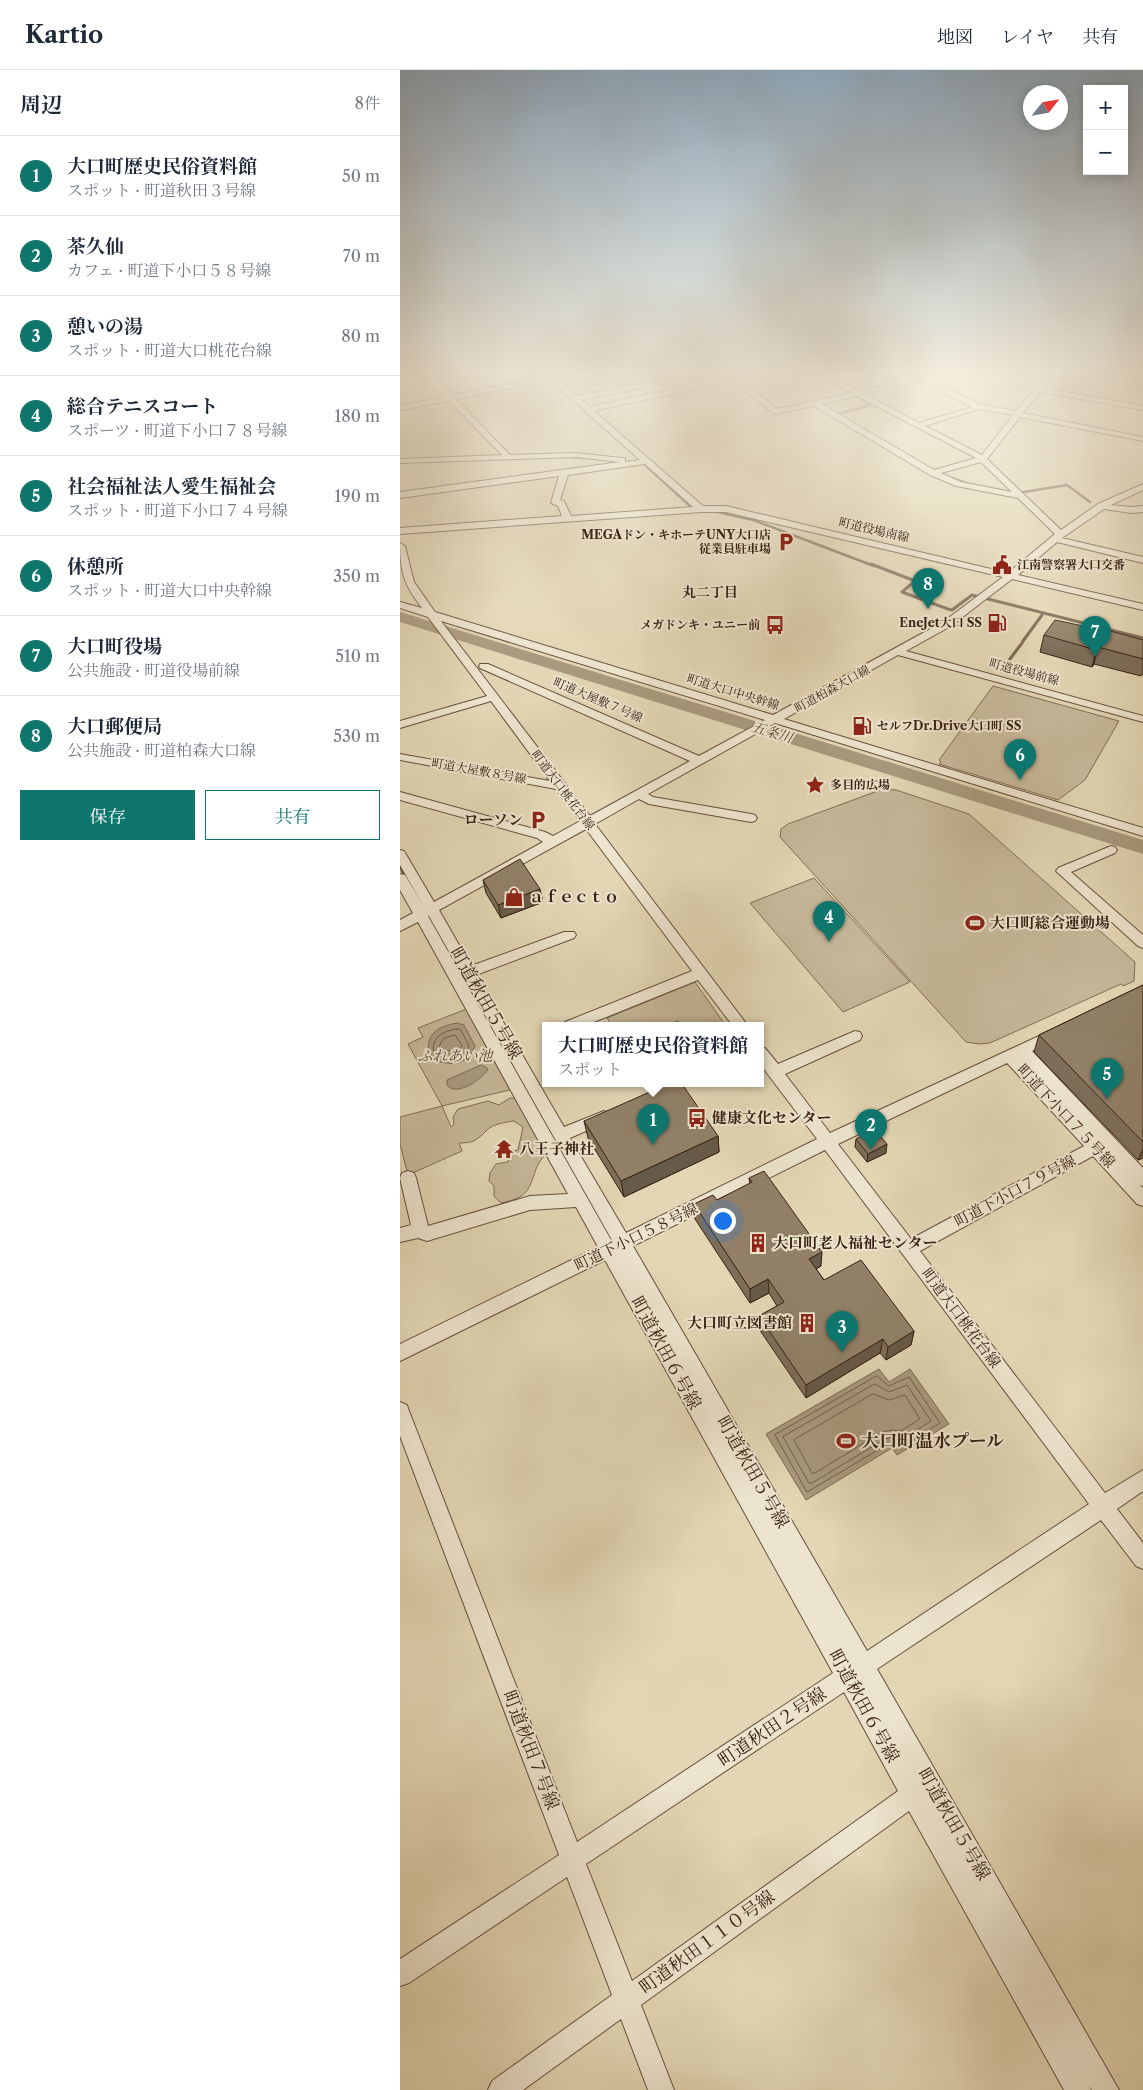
<!DOCTYPE html>
<html lang="ja">
<meta charset="utf-8">
<style>
body{margin:0;font-family:"Libre Caslon Text","Noto Serif JP",serif;background:#f6f6f7;color:#1f2937}
.controls{position:absolute;right:15px;top:15px;display:grid;overflow:hidden;border-radius:0px;box-shadow:0 2px 12px #0003}
.controls button{width:45px;height:45px;display:grid;place-items:center;padding:0;border:0;border-bottom:1px solid #e0e1e3;background:#fff;color:#1f2937;font:25px sans-serif}
.compass{position:absolute;left:623px;top:15px;width:45px;height:45px;border-radius:50%;background:#fff;box-shadow:0 2px 12px #0003;rotate:59deg}
.you{position:absolute;left:322px;top:1150px;width:18px;height:18px;margin:-12px;border:4px solid #fff;border-radius:50%;background:#1a73e8;box-shadow:0 0 0 8px #1a73e833}
.badge{display:grid;place-items:center;width:32px;height:32px;border-radius:50%;background:#0f766e;color:#fff;font-size:16px;font-weight:700}
.pin{position:absolute;translate:-50% -41px;filter:drop-shadow(0 1px 2px #0008)}
.pin::after{content:'';position:absolute;top:26px;width:18px;height:15px;background:inherit;clip-path:polygon(0 0,100% 0,50% 100%)}
.popup{position:absolute;left:142px;top:952px;width:222px;height:65px;box-sizing:border-box;display:grid;place-content:center;border-radius:0px;background:#fff;filter:drop-shadow(0 1px 4px #0005);font-size:16px;white-space:nowrap;color:#747a83}
.popup b{font-size:19px;color:#1f2937}
.popup::after{content:'';position:absolute;left:50%;top:100%;margin-left:-10px;border:10px solid transparent;border-top-color:#fff}
.list{margin:0;padding:0;list-style:none}
h2{display:flex;justify-content:space-between;align-items:center;height:65px;margin:0;padding:0 20px;font-size:21px}
h2 small{font-size:16px;font-weight:400;color:#747a83}
.list li{display:grid;grid-template-columns:32px 1fr auto;gap:15px;align-items:center;box-sizing:border-box;height:80px;padding:0 20px;border-top:1px solid #e0e1e3}
.list b{display:block;font-size:19px;white-space:nowrap}
.list p{margin:0;font-size:16px;white-space:nowrap;color:#747a83}
.list em{font-size:16px;font-style:normal;color:#747a83}
.actions{display:flex;gap:10px;padding:15px 20px}
.actions a{flex:1;padding:11px 0;border:1px solid #0f766e;border-radius:0px;text-align:center;font-size:18px;color:#0f766e}
.actions .main{background:#0f766e;color:#fff}
.map{position:relative;flex:none;width:743px;height:2020px;overflow:hidden}
header{display:flex;align-items:center;gap:30px;box-sizing:border-box;height:70px;padding:0 25px;background:#fff;border-bottom:1px solid #e0e1e3}
header strong{font-size:24px}
nav{display:flex;gap:28px;margin-inline-start:auto;font-size:18px}
main{display:flex}
aside{flex:1;background:#fff}
.map>svg:first-child{display:block}
.green{fill:#c6b799;stroke:#806c56}
.water{fill:#a9997e;stroke:#7c6954}
.lines{fill:none;stroke-linecap:round;stroke-linejoin:round}
.shore{stroke:#715e49;stroke-width:1}
.stream-far2{stroke:#7c6954;stroke-width:2.5}
.stream-far1{stroke:#7c6954;stroke-width:3}
.stream{stroke:#7c6954;stroke-width:4}
.river{fill:#a9997e;fill-rule:evenodd}
.minor-casing{stroke:#644f3c;stroke-width:2}
.minor{fill:#ede4ce;fill-rule:evenodd}
.wall{fill:#7d6e59;stroke:#392214}
.shaded-wall{fill:#665a48;stroke:#392214}
.building{fill:#918067;stroke:#392214}
.labels{text-anchor:middle;stroke-width:4;stroke-linejoin:round;paint-order:stroke}
.far-street-label{font-size:12px;fill:#392214;stroke:#ede4ce}
.far-poi-label{font-size:12px;font-weight:bold;fill:#392214;stroke:#ede4ce;text-anchor:end}
.far-neighbourhood-label{font-size:14px;font-weight:bold;fill:#392214;stroke:#ede4ce}
.far-water-label{font-size:14px;font-style:italic;fill:#5b4634;stroke:#ede4ce}
.poi-label{font-size:15px;font-weight:bold;fill:#392214;stroke:#ede4ce;text-anchor:start}
.park-label{font-size:15px;font-style:italic;fill:#5c4735;stroke:#ede4ce}
.street-label{font-size:15px;fill:#392214;stroke:#ede4ce}
.near-street-label{font-size:18px;fill:#392214;stroke:#ede4ce}
.near-poi-label{font-size:18px;font-weight:bold;fill:#392214;stroke:#ede4ce;text-anchor:start}
</style>
<header>
<strong>Kartio</strong>
<nav><a>地図</a><a>レイヤ</a><a>共有</a></nav>
</header>
<main>
<aside>
<h2>周辺<small>8件</small></h2>
<ul class="list">
<li><span class="badge">1</span><div><b>大口町歴史民俗資料館</b><p>スポット · 町道秋田３号線</p></div><em>50 m</em></li>
<li><span class="badge">2</span><div><b>茶久仙</b><p>カフェ · 町道下小口５８号線</p></div><em>70 m</em></li>
<li><span class="badge">3</span><div><b>憩いの湯</b><p>スポット · 町道大口桃花台線</p></div><em>80 m</em></li>
<li><span class="badge">4</span><div><b>総合テニスコート</b><p>スポーツ · 町道下小口７８号線</p></div><em>180 m</em></li>
<li><span class="badge">5</span><div><b>社会福祉法人愛生福祉会</b><p>スポット · 町道下小口７４号線</p></div><em>190 m</em></li>
<li><span class="badge">6</span><div><b>休憩所</b><p>スポット · 町道大口中央幹線</p></div><em>350 m</em></li>
<li><span class="badge">7</span><div><b>大口町役場</b><p>公共施設 · 町道役場前線</p></div><em>510 m</em></li>
<li><span class="badge">8</span><div><b>大口郵便局</b><p>公共施設 · 町道柏森大口線</p></div><em>530 m</em></li>
</ul>
<div class="actions"><a class="main">保存</a><a>共有</a></div>
</aside>
<div class="map">
<svg width="743" height="2020" viewBox="0 0 743 2020">
<rect width="100%" height="100%" fill="#e3d6b4"/>
<filter id="stains"><feTurbulence type="fractalNoise" baseFrequency=".004" numOctaves="4"/><feColorMatrix values="0 0 0 0 .2 0 0 0 0 .09 0 0 0 0 .02 0 0 0 .5 -.17"/></filter>
<radialGradient id="worn" r=".72"><stop offset=".6" stop-color="#630" stop-opacity="0"/><stop offset="1" stop-color="#630" stop-opacity=".3"/></radialGradient>
<path class="green" d="M593,616l126,35 -34,59 -27,20 -119,-36 2,-2 -2,-2z
M483,719l13,1 73,24 166,148 -1,19 -11,5 -2,-2 -131,59 -11,1 -13,-2 -186,-205 1,-8 7,-5z
M414,808l96,104 -67,30 -93,-109z
M295,912l31,44h-44l-4,-5 -14,5h-52l-5,-8z
M69,938l45,81 -72,17 9,21 3,-3 -1,-7 5,-8 30,-8 11,4 11,-7 13,1 28,46c-4,8 -12,16 -15,24 -8,24 -9,28 -35,34l-7,-7v-10l-5,-5 1,-8 6,-9 12,-2 3,-10 7,-2 5,-23 -9,-6c-8,1 -21,3 -27,9 -10,10 -13,13 -28,13l3,8 -54,24 -8,-31v-27l42,-11 -34,-62 15,-7 -5,-9z"/>
<path class="water" d="M57,953l7,2 11,21c-8,20 -21,19 -40,15l-7,-11c0,-19 13,-24 29,-27z
M81,995l5,2 2,3c-8,10 -31,27 -41,15v-5z
M479,1299l10,13 21,-13 39,55 -52,31 -5,-7 -86,52 -40,-66z"/>
<g class="lines">
<path class="shore" d="M57,959l4,1 8,16 -5,10 -6,2 -21,-2 -4,-7c1,-14 11,-18 24,-20z
M55,965l7,10 -3,6 -19,-1 -1,-4 4,-7z
M477,1306l12,10 20,-9 31,46 -40,25 -7,-4h-5l-81,48 -32,-57z
M475,1314l14,8 18,-7 24,36 -30,19 -9,-3 -7,2 -73,44h-3l-26,-46z
M473,1324l16,6 16,-5 15,24 -19,12 -10,-1 -9,2 -67,41h-3l-18,-33z"/>
<path class="stream-far2" d="M412,301l59,34 -33,9
M506,301l15,9
M172,387l17,1
M240,394h4l46,42 8,2
M552,408l16,6
M618,423l49,-8 23,17
M313,441l40,9 121,46"/>
<path class="stream-far1" d="M471,494l44,17 -13,11 46,17 4,1 20,-15 171,43
M623,571l19,-26
M601,601l21,-28"/>
<path class="stream" d="M0,796l7,12"/>
<path class="river" d="M0,542l743,228v14l-743,-232z"/>
<g class="minor-casing">
<path id="minor" d="M20,301h8l24,24 94,-18 -6,-6h8l5,4 22,-4h15l-33,8 9,8 77,-16h15l-88,19 7,6 119,-23 -1,-2h18v3h-5l9,6v4l-123,27 109,95h23l282,67 47,-39 -37,-36 -62,-12 -26,-11 -116,-69 -40,8 -53,-43h9l48,38 74,-16 -38,-22h9l36,20 58,-13 3,-3c8,2 28,-4 39,-4l-29,8 49,25 37,7 17,-21 -42,-19h10l35,15 12,-15h8l-13,17 100,18v4l-103,-18 -17,21 120,24v4l-123,-24 -33,42 74,71 37,-26 45,-20v6l-32,15 20,2 12,-1v6l-12,1 -27,-4 -42,29 81,19v6l-86,-21 -39,33 125,29v6l-131,-31 -61,47 -45,25 237,65v6l-245,-67 -114,64 359,109v8l-368,-113 -127,71 5,3 98,17 4,1 2,3 -2,3 -4,1 -102,-18 -10,-5 -44,25 153,202h-15l-35,-46 -114,46h-21l2,-4 127,-51 -106,-142 -147,81 32,56 93,-34h10l2,3 -2,3 -98,37 88,152 40,-16 5,2 3,4 -3,4 -39,17 56,95 191,-94 -57,-75v-17l5,1 13,16 77,-33 5,1 2,4 -2,4 -75,34 45,59 224,-104 5,1 2,4 -2,4 -27,13 111,117v18l-3,-1 3,3v18l-6,-2 -44,-48 -173,95 185,242 38,-23v21l-26,18 26,34v26l-7,-3 -35,-46 -224,149 242,421h-27l-3,-4 2,4h-27l-155,-279 -268,194 33,85h-26l-27,-71 -98,71h-35l4,-9 120,-86 -45,-118 -158,106 -9,3v-27l159,-104 -159,-419v-34l7,3 2,6 168,431 256,-169 -228,-413 -205,101v-17l198,-97 -22,-40 -46,3 -103,31 -9,-3 -18,4v-14l11,-3 -11,-47 2,-5 6,-2 6,2 2,5 12,48 102,-30 38,-2 -150,-272 -18,9v-11l13,-7 -13,-23v-16l5,1 19,32 -24,-42v-15l4,1 30,51 109,-60 -6,-4 -137,-38v-8l145,40 8,4 27,-15 -24,-32 -156,-29v-6l150,27 -59,-80 -91,27v-7l87,-25 -59,-79 -28,-9v-6l22,6c-18,-23 -22,-36 -22,-65l5,3 9,36 21,30 338,103 170,-93 60,-45 -277,-65h-25l-301,22v-6l162,-12 -4,-10 -7,-3 8,-27 -159,22v-6l220,-30 -44,-5 -176,6v-4l102,-4 -53,-54 -49,9v-4l45,-9zM301,306l7,5 -118,26 -8,-7zM150,310l90,80 -15,2v-4h-3l-46,-5 -66,2 -54,-56zM522,311l50,26 -53,16 -54,-29zM457,326l119,62 -42,12 -112,-66zM579,339l34,6 -31,40 -57,-29zM581,392l31,30 -51,-10 -20,-9zM245,394l48,43 -122,9 -7,-15 -4,-1 8,-25zM41,551l324,99 -66,36 -211,-92h-8l-1,2 1,2 210,93 -100,55zM28,846h1l183,324h-1zM607,993l77,83 -173,93 -73,-95zM425,1080l264,354 -222,147 -234,-405zM444,1622l54,99 -266,190 -46,-117z
M713,301h9l21,11v5z
M711,776l4,1 2,3 -2,3 -44,19 72,63v13l-5,-2 -82,-75 2,-3z"/>
</g>
<use href="#minor" class="minor"/>
</g>
<path class="wall" d="M688,557l55,13v35l-1,-1 -1,2 -47,-12 -2,3 -52,-15 4,-17z
M83,810l60,22 -42,16 -15,-25z
M743,915v173l-5,2 -104,-108 5,-17z
M184,1051l134,15 1,16 -95,45 -36,-59z
M456,1069l30,14 -19,9 -12,-15z
M349,1108l72,88 -5,3 8,11 90,51 -3,14 -25,15 -6,-7 -74,45 -47,-69v-13l18,-10 -8,-13 -19,10 -55,-84 -1,-15 23,-4 33,-16z"/>
<path class="shaded-wall" d="M698,577l-4,17 -2,3 4,-17z
M140,819l3,13 -42,16 -3,-13z
M318,1066l1,16 -95,45 -3,-16z
M487,1074l-1,9 -19,9 1,-8z
M743,1079v9l-5,2z
M422,1182l-1,14 -13,7 1,-14z
M368,1209l1,14 -19,10v-14z
M514,1261l-3,14 -25,15 2,-13z
M483,1269l-3,14 -74,45v-13z"/>
<path class="building" d="M655,550l33,7 1,-2 54,15v19l-45,-12 -2,3 -52,-15z
M120,789l20,30 -42,16 -15,-25z
M743,915v157l-104,-107z
M268,1014h14l36,52 -97,45 -37,-60z
M475,1060l12,14 -19,10 -12,-15z
M364,1101l58,81 -13,7 15,21 37,-20 53,71 -26,16 -5,-8 -77,46 -47,-69 25,-14 -16,-23 -18,10 -56,-85 19,-9 4,5 35,-18 -3,-4z"/>
<linearGradient id="sky" x2="0" y2="1"><stop stop-color="#8fa9be"/><stop offset="0.52" stop-color="#f2eddd"/><stop offset="1" stop-color="#f2eddd" stop-opacity="0"/></linearGradient>
<rect width="743" height="584" fill="url(#sky)"/>
<defs>
<g id="parking-bare" transform="scale(1.5)"><path d="M-3.5-5.5H1a3.5 3.5 0 0 1 0 7H-1V5.5H-3.5ZM-1-3.4V-.6H.8a1.4 1.4 0 0 0 0-2.8Z" fill="#8f2418" stroke="#ede4ce" stroke-width="2.5" paint-order="stroke"/></g>
<g id="civic-bare" transform="scale(1.5)"><path d="M-.6-6.5H3V-4.5H.6V-3L4-1V1h2V6H-6V1h2V-1L-.6-3ZM-1.2 2.5V6h2.4V2.5Z" fill="#8f2418" stroke="#ede4ce" stroke-width="2.5" paint-order="stroke"/></g>
<g id="fuel-bare" transform="scale(1.5)"><path d="M-5.5-6h7V0h2V4h1.3V-2.5L3-4.5l.8-.8L6-3V5H2.5V1h-1V6h-7ZM-4.2-4.7v3.2H.2V-4.7Z" fill="#8f2418" stroke="#ede4ce" stroke-width="2.5" paint-order="stroke"/></g>
<g id="bus-bare" transform="scale(1.5)"><path d="M-5-6H5V4H4V6H2V4H-2V6H-4V4H-5ZM-3.5-4V0h7V-4ZM-3.5 1.2v1.5H-2V1.2ZM2 1.2v1.5H3.5V1.2Z" fill="#8f2418" stroke="#ede4ce" stroke-width="2.5" paint-order="stroke"/></g>
<g id="sight-bare" transform="scale(1.5)"><path d="M0-6L1.8-2.2L6-1.7L2.9 1.2L3.7 5.4L0 3.3L-3.7 5.4L-2.9 1.2L-6-1.7L-1.8-2.2Z" fill="#8f2418" stroke="#ede4ce" stroke-width="2.5" paint-order="stroke"/></g>
<g id="shop-bare" transform="scale(1.5)"><path d="M-5-2.5h2.3a2.7 3.5 0 0 1 5.4 0H5L5.5 6h-11ZM-1.5-2.5h3a1.5 2.3 0 0 0-3 0Z" fill="#8f2418" stroke="#ede4ce" stroke-width="2.5" paint-order="stroke"/></g>
<g id="stadium-bare" transform="scale(1.5)"><path d="M0-5a6.5 5 0 1 0 0 10a6.5 5 0 1 0 0-10ZM-3.5-1.8h7v3.6h-7Z" fill="#8f2418" stroke="#ede4ce" stroke-width="2.5" paint-order="stroke"/></g>
<g id="temple-bare" transform="scale(1.5)"><path d="M0-6L5-2H3V0L6.5 2.5H4V6H1.5V3h-3V6H-4V2.5H-6.5L-3 0V-2H-5Z" fill="#8f2418" stroke="#ede4ce" stroke-width="2.5" paint-order="stroke"/></g>
<g id="building-bare" transform="scale(1.5)"><path d="M-4-6H4V6H1V3H-1V6H-4ZM-2.5-4.3h1.7v1.8h-1.7ZM.8-4.3h1.7v1.8H.8ZM-2.5-1h1.7V.8h-1.7ZM.8-1h1.7V.8H.8Z" fill="#8f2418" stroke="#ede4ce" stroke-width="2.5" paint-order="stroke"/></g>
</defs>
<g fill-rule="evenodd">
<use href="#parking-bare" x="386" y="472"/>
<use href="#civic-bare" x="602" y="495"/>
<use href="#fuel-bare" x="597" y="553"/>
<use href="#bus-bare" x="375" y="555"/>
<use href="#fuel-bare" x="462" y="656"/>
<use href="#sight-bare" x="415" y="715"/>
<use href="#parking-bare" x="138" y="750"/>
<use href="#shop-bare" x="114" y="827"/>
<use href="#stadium-bare" x="575" y="853"/>
<use href="#bus-bare" x="297" y="1048"/>
<use href="#temple-bare" x="104" y="1079"/>
<use href="#building-bare" x="358" y="1173"/>
<use href="#building-bare" x="407" y="1253"/>
<use href="#stadium-bare" x="446" y="1371"/>
</g>
<g class="labels">
<g class="far-street-label">
<text transform="translate(474 460) rotate(13)" y="4">町道役場南線</text>
<text transform="translate(624 602) rotate(15)" y="4">町道役場前線</text>
<text transform="translate(432 619) rotate(-29)" y="4">町道柏森大口線</text>
<text transform="translate(333 622) rotate(17)" y="4">町道大口中央幹線</text>
<text transform="translate(198 630) rotate(23)" y="4">町道大屋敷７号線</text>
<text transform="translate(79 701) rotate(10)" y="4">町道大屋敷８号線</text>
<text transform="translate(163 720) rotate(53)" y="4">町道大口桃花台線</text>
</g>
<g class="far-poi-label">
<text x="371" y="469">MEGAドン・キホーテUNY大口店<tspan x="371" dy="14">従業員駐車場</tspan></text>
<text x="617" y="499" text-anchor="start">江南警察署大口交番</text>
<text x="582" y="557">EneJet大口 SS</text>
<text x="360" y="559">メガドンキ・ユニー前</text>
<text x="477" y="660" text-anchor="start">セルフDr.Drive大口町 SS</text>
<text x="430" y="719" text-anchor="start">多目的広場</text>
</g>
<g class="far-neighbourhood-label">
<text x="310" y="527">丸二丁目</text>
</g>
<g class="far-water-label">
<text transform="translate(372 662) rotate(17)" y="5">五条川</text>
</g>
<g class="poi-label">
<text x="123" y="755" text-anchor="end">ローソン</text>
<text x="129" y="832">ａｆｅｃｔｏ</text>
<text x="590" y="858">大口町総合運動場</text>
<text x="312" y="1053">健康文化センター</text>
<text x="119" y="1084">八王子神社</text>
<text x="373" y="1178">大口町老人福祉センター</text>
<text x="392" y="1258" text-anchor="end">大口町立図書館</text>
</g>
<g class="park-label">
<text x="55" y="991">ふれあい池</text>
</g>
<g class="street-label">
<text transform="translate(666 1046) rotate(47)" y="5">町道下小口７５号線</text>
<text transform="translate(615 1121) rotate(-28)" y="5">町道下小口７９号線</text>
<text transform="translate(236 1167) rotate(-26)" y="5">町道下小口５８号線</text>
<text transform="translate(561 1248) rotate(53)" y="5">町道大口桃花台線</text>
</g>
<g class="near-street-label">
<text transform="translate(86 933) rotate(60)" y="6">町道秋田５号線</text>
<text transform="translate(266 1283) rotate(61)" y="6">町道秋田６号線</text>
<text transform="translate(353 1402) rotate(60)" y="6">町道秋田５号線</text>
<text transform="translate(464 1636) rotate(61)" y="6">町道秋田６号線</text>
<text transform="translate(372 1657) rotate(-34)" y="6">町道秋田２号線</text>
<text transform="translate(131 1680) rotate(69)" y="6">町道秋田７号線</text>
<text transform="translate(554 1754) rotate(60)" y="6">町道秋田５号線</text>
<text transform="translate(307 1872) rotate(-36)" y="6">町道秋田１１０号線</text>
</g>
<g class="near-poi-label">
<text x="461" y="1377">大口町温水プール</text>
</g>
</g>
<rect width="100%" height="100%" filter="url(#stains)"/>
<rect width="100%" height="100%" fill="url(#worn)"/>
</svg>
<div class="controls">
<button>+</button>
<button>−</button>
</div>
<svg class="compass" viewBox="-18 -18 36 36"><path d="M0-13l5 13h-10z" fill="#e53935"/><path d="M0 13l5-13h-10z" fill="#747a83"/></svg>
<div class="you"></div>
<div class="pin badge" style="left:253px;top:1075px">1</div>
<div class="popup"><b>大口町歴史民俗資料館</b>スポット</div>
<div class="pin badge" style="left:471px;top:1080px">2</div>
<div class="pin badge" style="left:442px;top:1282px">3</div>
<div class="pin badge" style="left:429px;top:872px">4</div>
<div class="pin badge" style="left:707px;top:1029px">5</div>
<div class="pin badge" style="left:620px;top:710px">6</div>
<div class="pin badge" style="left:695px;top:587px">7</div>
<div class="pin badge" style="left:528px;top:539px">8</div>
</div>
</main>
